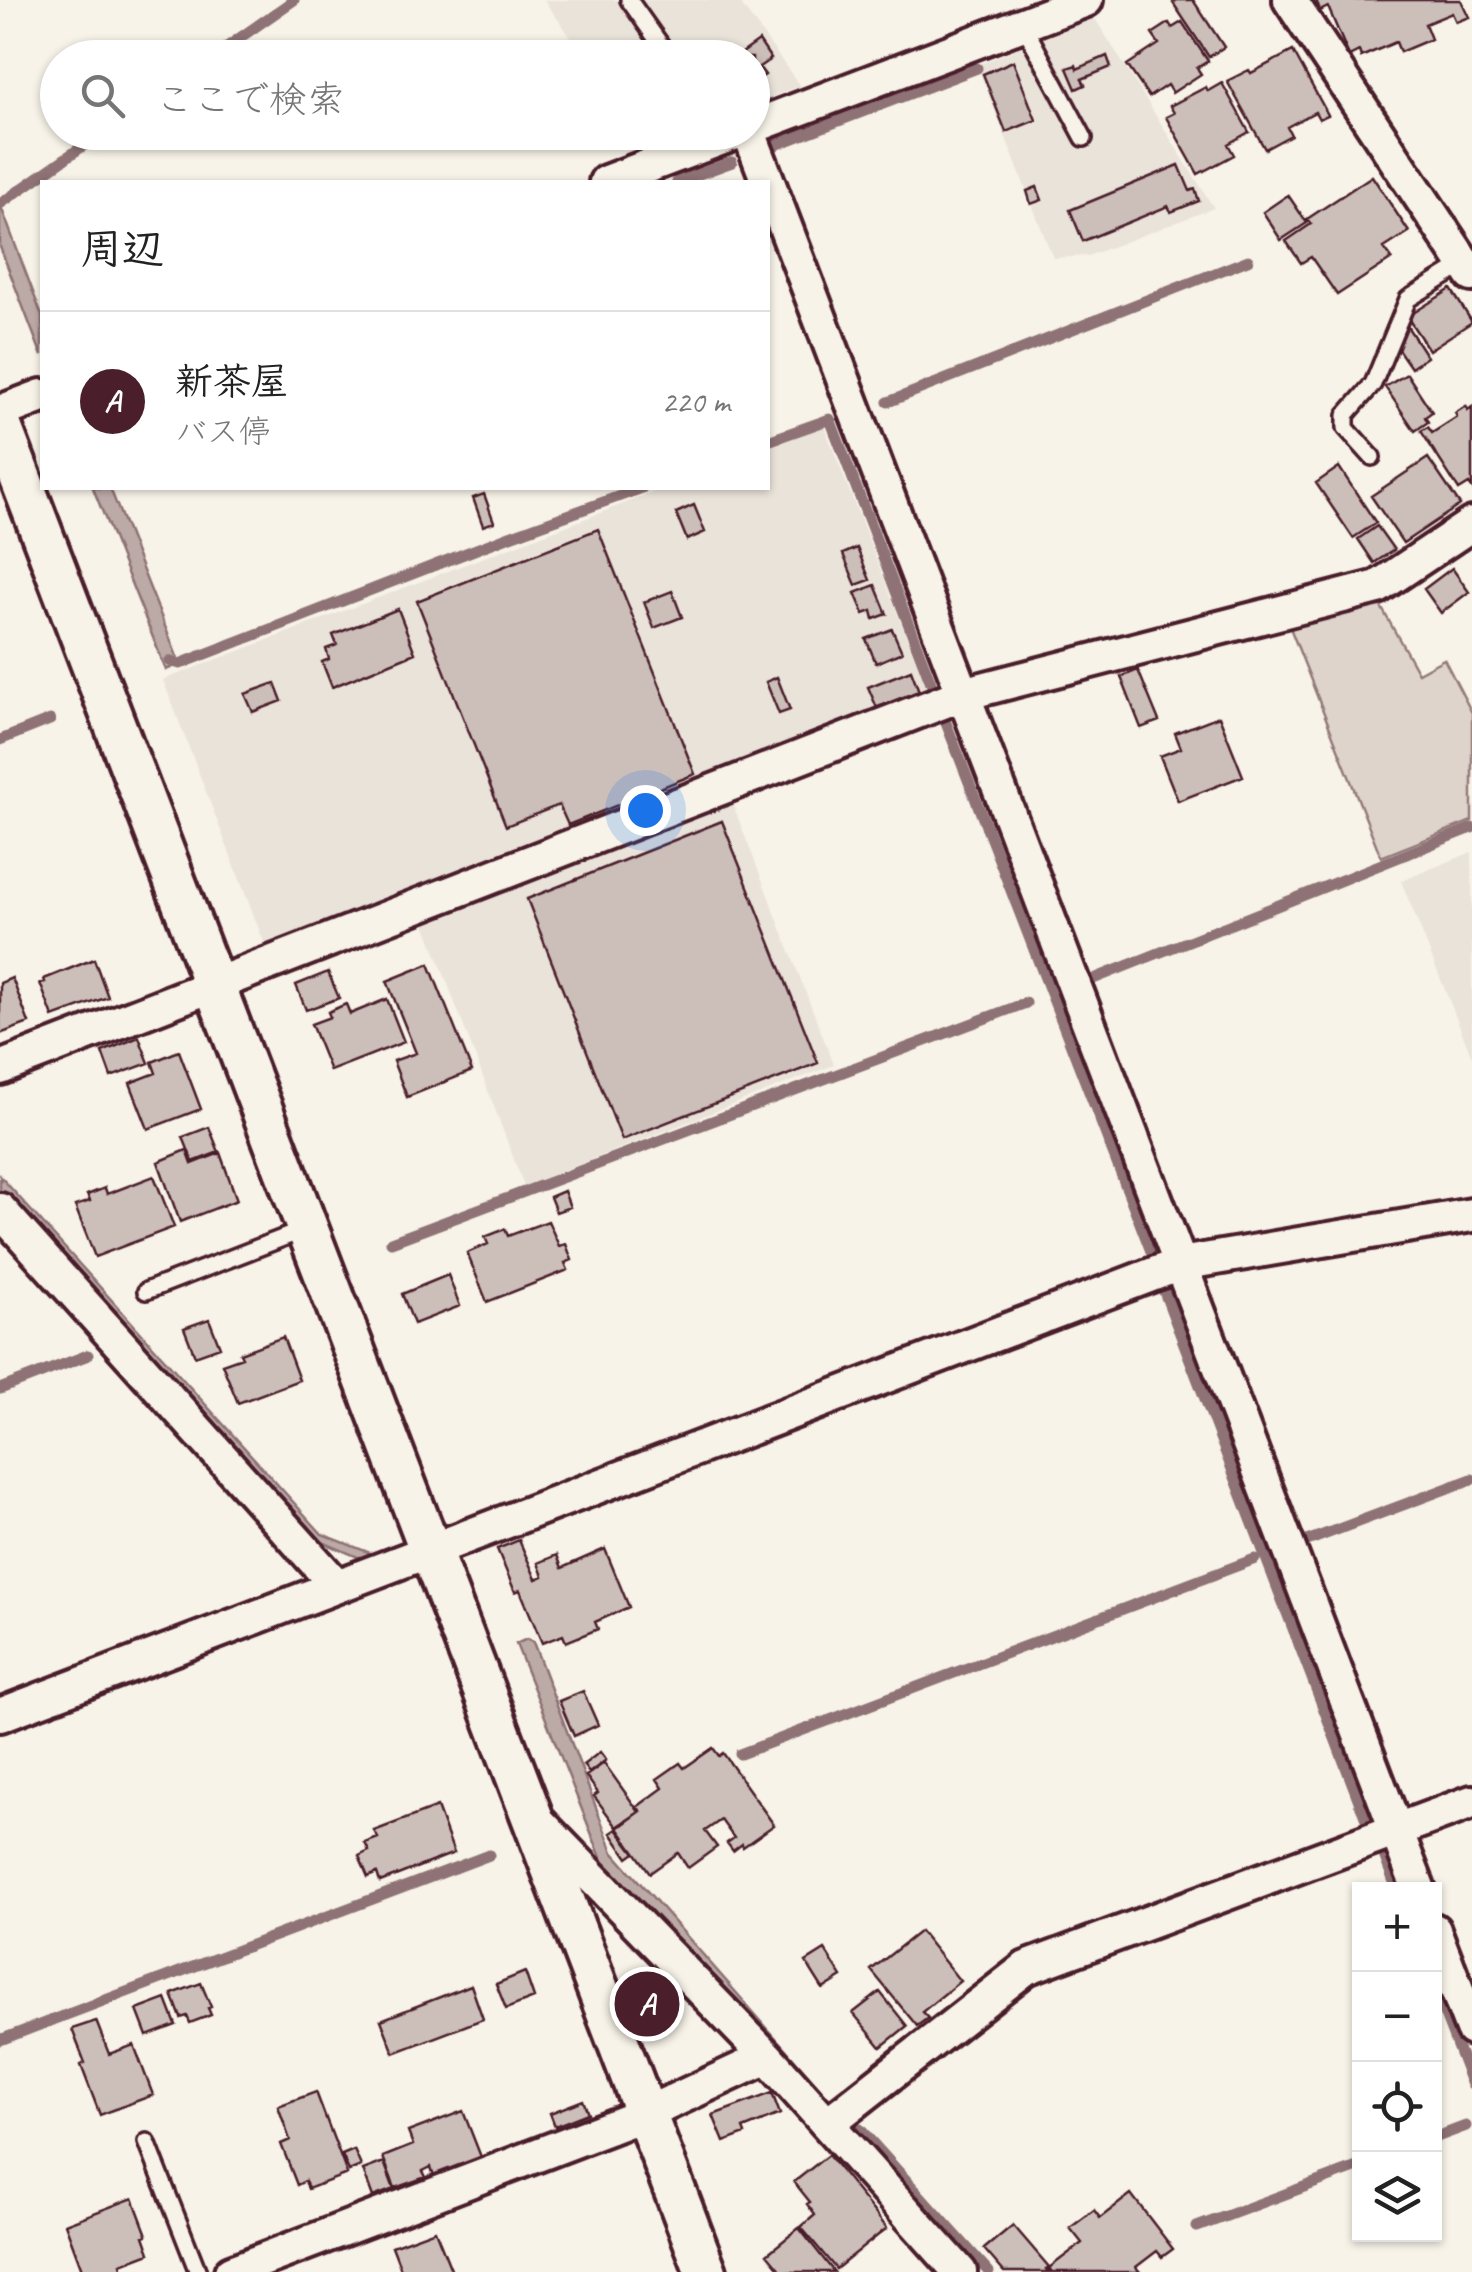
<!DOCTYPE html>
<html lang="ja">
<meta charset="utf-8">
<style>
body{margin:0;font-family:Caveat,"Klee One",sans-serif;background:#f6f6f6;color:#222}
.controls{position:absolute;right:30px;bottom:30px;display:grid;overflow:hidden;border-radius:0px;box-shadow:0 2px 8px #0004}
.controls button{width:90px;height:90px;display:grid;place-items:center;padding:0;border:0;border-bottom:2px solid #e0e0e0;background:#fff;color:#222;font:50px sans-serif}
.you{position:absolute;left:645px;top:810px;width:35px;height:35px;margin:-25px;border:8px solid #fff;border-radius:50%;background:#1a73e8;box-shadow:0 0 0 15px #1a73e833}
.badge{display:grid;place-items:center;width:65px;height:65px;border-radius:50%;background:#4a1f2b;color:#fff;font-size:32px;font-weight:700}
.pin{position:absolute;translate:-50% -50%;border:5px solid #fff;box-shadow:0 2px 10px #0006}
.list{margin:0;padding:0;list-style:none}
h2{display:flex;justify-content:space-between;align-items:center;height:130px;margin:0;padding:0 40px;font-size:42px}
h2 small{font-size:32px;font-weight:400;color:#767676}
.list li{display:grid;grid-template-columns:65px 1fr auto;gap:30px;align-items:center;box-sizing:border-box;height:180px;padding:0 40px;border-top:2px solid #e0e0e0}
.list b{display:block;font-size:38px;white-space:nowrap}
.list p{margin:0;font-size:32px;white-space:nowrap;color:#767676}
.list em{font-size:32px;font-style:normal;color:#767676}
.icon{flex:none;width:55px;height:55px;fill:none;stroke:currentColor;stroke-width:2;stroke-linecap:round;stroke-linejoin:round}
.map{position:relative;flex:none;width:1472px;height:2272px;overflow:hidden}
.search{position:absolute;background:#fff;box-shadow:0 2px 8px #0004;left:40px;top:40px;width:730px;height:110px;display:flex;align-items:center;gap:25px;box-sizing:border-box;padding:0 35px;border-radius:55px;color:#767676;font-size:38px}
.panel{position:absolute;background:#fff;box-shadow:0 2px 8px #0004;left:40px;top:180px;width:730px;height:310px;border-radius:0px}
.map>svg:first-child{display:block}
.built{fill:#eae3da}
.green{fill:#ded4cc;stroke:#947a7c;stroke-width:2.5}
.water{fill:#bcaaa7;stroke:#8e7275;stroke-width:2.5}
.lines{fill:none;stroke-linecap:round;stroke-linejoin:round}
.stream{stroke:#8e7275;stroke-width:11}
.building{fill:#ccbfb9;stroke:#4a1f2b;stroke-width:2.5}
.service-casing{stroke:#4a1f2b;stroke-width:22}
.minor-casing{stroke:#4a1f2b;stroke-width:40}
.tertiary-casing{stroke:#4a1f2b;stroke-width:48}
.service{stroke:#f7f3e8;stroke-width:15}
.minor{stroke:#f7f3e8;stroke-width:32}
.tertiary{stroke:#f7f3e8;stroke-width:40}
</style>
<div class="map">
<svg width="1472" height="2272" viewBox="0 0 1472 2272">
<rect width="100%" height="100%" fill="#f7f3e8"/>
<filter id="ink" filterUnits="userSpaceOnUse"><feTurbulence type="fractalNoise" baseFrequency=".01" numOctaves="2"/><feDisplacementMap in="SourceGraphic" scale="20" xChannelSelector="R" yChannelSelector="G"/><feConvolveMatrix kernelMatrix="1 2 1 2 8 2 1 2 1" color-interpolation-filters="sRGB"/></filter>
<g filter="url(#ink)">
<path class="built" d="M544,0h194l62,86 -47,18 -1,-46 -167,-1z
M1094,17l120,191 -126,48 -35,2 -76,-193z
M824,426l104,265 -663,254 -102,-265 502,-192h103v-40z
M731,800l103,265 -310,121 -100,-265z
M1472,852v205l-71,-176z"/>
<path class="green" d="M1379,603l39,70 26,-14 28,54v108l-91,36 -92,-232z"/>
<path class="water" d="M0,204l42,112v40l-42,-109z
M93,488h17l70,176 -14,6z
M0,1176l322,358 51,20 -13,4 -40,-17 -320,-350z
M527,1639l6,3 80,210 219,250 -8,4 -222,-246 -86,-216z"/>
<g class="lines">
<path class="stream" d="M211,58l83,-58
M773,146l204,-78
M677,182l55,-20
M0,204l103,-72
M888,402l360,-142
M768,441l62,-22 101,264
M170,661l10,3 330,-128 132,-48
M946,723l208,536
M0,740l50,-20
M1091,980l381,-152
M391,1242l635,-239
M1163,1289l204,533
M0,1389l88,-34
M1307,1541l165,-62
M740,1754l515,-195
M1384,1855l13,35
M1434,1987l38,98
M0,2040l489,-185
M860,2129l129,143
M1434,2138l32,-12
M1197,2227l163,-61"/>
</g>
<path class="building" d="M1177,0h16l31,47 -15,10 -36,-54z
M1316,0h145l8,17 -13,5 -4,-9 -27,11 6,15 -31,13 -4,-10 -35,15 -2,-6 -10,5 -21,-49 -8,4z
M1182,22l26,39 -11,7 4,6 -29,19 -5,-8 -18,12 -22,-32 32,-21 -7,-10 17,-11 3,5z
M759,41l12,18 -12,8 6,8 -13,9v-26h-17z
M1293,51l35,64 -9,4 -4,-7 -28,15 4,8 -26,14 -38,-68 22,-11 2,3z
M1107,56l4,11 -29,12 3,6 -9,4 -9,-21 9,-3 1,4z
M1013,61l23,59 -30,12 -23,-58z
M1222,83l27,49 -21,12 6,11 -36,19 -32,-57 8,-4 -4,-7 36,-19 2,4z
M1179,165l11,26 5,-2 4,12 -28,11 -3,-6 -85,35 -13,-31z
M1372,176l37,56 -25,16 8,11 -55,36 -26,-38 -10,6 -15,-22 25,-17 -4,-5z
M1037,187l5,13 -11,4 -4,-13z
M1288,195l19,28 -26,17 -18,-28z
M1451,289l21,33 -43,28 -22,-33z
M1407,326l20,31 -16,11 -13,-19z
M1407,374l25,38 -7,5 3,5 -13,9 -30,-44z
M1466,406l2,4 4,-3v81l-3,-4 -10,6 -38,-59 7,-4 4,6 25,-16 -2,-4z
M1428,458l32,47 -57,38 -32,-47z
M1339,467l37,56 -23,15 -37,-55z
M484,494l10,28 -11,4 -10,-28z
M694,505l11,27 -18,8 -11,-27z
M1377,526l17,24 -20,13 -16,-24z
M598,529l97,245 -127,51 -9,-20 -53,21 -89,-225z
M857,548l13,32 -14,5 -13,-31z
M1452,568l17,24 -28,21 -17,-24z
M875,585l12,29 -13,5 -2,-8 -8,3 -9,-21z
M672,591l10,26 -28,11 -10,-26z
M398,609l17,44 -83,34 -10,-25 7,-3 -3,-10 11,-4 -4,-10z
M892,629l10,23 -26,11 -10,-24z
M911,670l8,21 -42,17 -9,-21z
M1138,670l21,51 -18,7 -20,-51z
M777,677l13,33 -11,4 -13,-32z
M275,683l7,18 -29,11 -8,-18z
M1219,716l24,60 -65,25 -18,-45 21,-8 -6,-15z
M722,821l96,242 -196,77 -95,-241z
M94,959l14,38 -55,20 -13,-34 5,-1 -1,-3z
M429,964l43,107 -65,26 -14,-36 23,-8 -29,-72z
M328,972l11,26 -33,12 -10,-25z
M12,978l17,45 -29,11v-51z
M387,999l17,43 -74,29 -19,-47 19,-7 -2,-5 18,-8 4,10z
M139,1037l10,26 -38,14 -9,-25z
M179,1051l22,58 -53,20 -18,-46 26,-10 -4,-11z
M209,1127l10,25 -26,10 -10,-25z
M187,1150l5,14 28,-11 17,47 -57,22 -22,-60z
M154,1176l20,51 -79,30 -20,-51 15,-5 -3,-6 18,-7 2,6z
M564,1191l6,16 -14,5 -6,-15z
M548,1221l11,25 7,-2 6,16 -7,3 3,7 -81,32 -20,-49 21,-9 -3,-7 20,-8 3,7z
M448,1275l12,31 -46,18 -12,-30z
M209,1319l11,28 -25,9 -11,-28z
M283,1337l16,43 -61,23 -16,-39 20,-7 -2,-4z
M519,1540l17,39 7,-3 -5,-13 19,-8 5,13 43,-19 24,58 -34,15 3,7 -32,13 -3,-7 -21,8 -22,-53 -5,2 -18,-43z
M583,1691l15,34 -24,11 -15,-35z
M713,1748l6,8 4,-3 51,72 -31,22 -1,-3 -9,7 -6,-8 7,-5 -13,-18 -16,11 12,16 -29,21 -10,-15 -28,20 -32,-45 23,-17 -4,-4 26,-19 -6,-9 23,-16 4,5z
M600,1752l6,8 -17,13 -6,-8z
M604,1763l35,49 -22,15 -23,-31 4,-3 -12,-17z
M437,1807l17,46 -74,29 -3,-9 -9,4 -9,-21 10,-5 -4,-8 13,-5 -4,-7z
M617,1829l18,24 -7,5 -17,-25z
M920,1931l40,50 -38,31 6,6 -11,8 -46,-56z
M825,1950l17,27 -19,12 -17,-27z
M525,1972l9,26 -28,11 -10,-25z
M201,1983l10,24 -3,1 3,7 -21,8 -3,-7 -6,2 -9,-24z
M471,1985l12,34 -89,34 -13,-33z
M880,1992l27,34 -26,21 -28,-34z
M166,1999l10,26 -29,11 -10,-26z
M96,2021l13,33 25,-9 19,50 -53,20 -19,-50 4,-2 -13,-34z
M316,2092l31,82 -39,15 -3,-8 -8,4 -16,-41 9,-4 -12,-34z
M772,2093l8,21 -37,15 2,5 -21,8 -11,-27z
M583,2100l5,13 -33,13 -5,-13z
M463,2111l18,46 -47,19 -3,-9 -8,4 3,6 -31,11 -12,-31 30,-12 -5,-13z
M354,2150l7,16 -12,5 -7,-16z
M828,2155l59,73 -51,41 -35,-42 14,-12 -8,-11 3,-2 -16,-20z
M384,2162l10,27 -21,8 -10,-27z
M1131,2194l42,55 -11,8 -5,-6 -21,16 4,5h-88l-3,-4 33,-25 -12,-15 24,-18 6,8z
M133,2198l14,37 -3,1 6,17 -29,11 2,8h-40l-18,-48z
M1013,2225l36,42 -3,2 3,3h-45l-20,-23z
M799,2228l35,44h-52l-15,-18z
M435,2230l17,42h-50l-10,-26z"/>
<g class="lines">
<g class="service-casing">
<path id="service" d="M629,0l41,58
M1023,24l61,114
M1372,457l-26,-29v-13l27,-31 35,-85 57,-35
M146,1291l160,-62
M147,2142l51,130"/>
</g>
<g class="minor-casing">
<path id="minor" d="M1290,0l182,275
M752,127l334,-127
M749,132l670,1758
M606,182l132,-50
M0,412l42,-16
M0,1068l963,-374 415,-107 94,-63
M0,1210l337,376
M0,1715l1180,-451 292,-49
M534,1817l233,240 193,215
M1434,1930l38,99
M827,2124l199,-156 446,-166
M231,2272l414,-158 122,-57"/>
</g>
<g class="tertiary-casing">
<path id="tertiary" d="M0,424l706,1848"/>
</g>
<use href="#service" class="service"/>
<use href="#minor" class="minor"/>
<use href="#tertiary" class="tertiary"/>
</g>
</g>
</svg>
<div class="controls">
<button>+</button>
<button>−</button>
<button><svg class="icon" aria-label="locate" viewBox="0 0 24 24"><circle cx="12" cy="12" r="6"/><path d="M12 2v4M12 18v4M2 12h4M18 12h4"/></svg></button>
<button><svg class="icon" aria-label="layers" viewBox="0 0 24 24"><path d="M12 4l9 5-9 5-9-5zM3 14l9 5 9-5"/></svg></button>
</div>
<div class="you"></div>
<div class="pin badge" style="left:647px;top:2004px">A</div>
<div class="search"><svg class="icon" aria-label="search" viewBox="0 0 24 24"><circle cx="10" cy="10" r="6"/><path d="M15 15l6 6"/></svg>ここで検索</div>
<section class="panel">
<h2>周辺<small></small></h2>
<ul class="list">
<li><span class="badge">A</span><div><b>新茶屋</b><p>バス停</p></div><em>220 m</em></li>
</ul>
</section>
</div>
